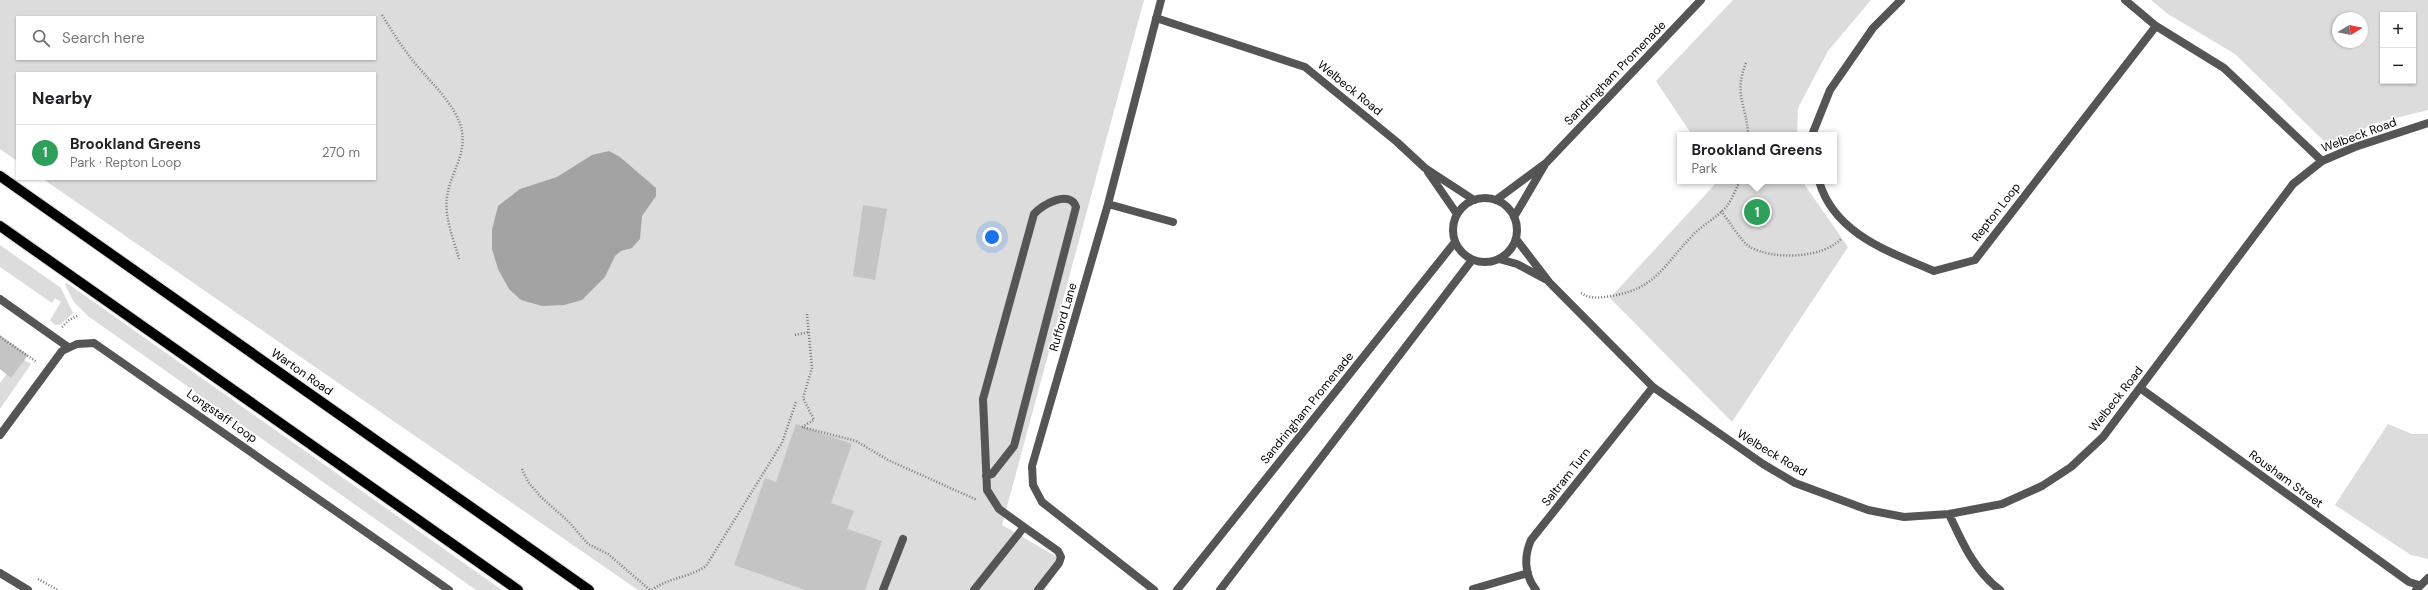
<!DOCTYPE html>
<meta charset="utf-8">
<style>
body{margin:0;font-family:"DM Sans",sans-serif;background:#f2f2f2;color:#202124}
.controls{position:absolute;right:12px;top:12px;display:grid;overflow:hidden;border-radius:0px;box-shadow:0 1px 3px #0004}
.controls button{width:36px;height:36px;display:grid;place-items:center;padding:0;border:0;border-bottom:1px solid #e0e0e0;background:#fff;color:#202124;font:20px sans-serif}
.compass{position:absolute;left:2332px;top:12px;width:36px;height:36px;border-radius:50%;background:#fff;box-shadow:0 1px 3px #0004;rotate:80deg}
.you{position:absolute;left:992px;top:237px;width:14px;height:14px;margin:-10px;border:3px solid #fff;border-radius:50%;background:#1a73e8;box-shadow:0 0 0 6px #1a73e833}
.badge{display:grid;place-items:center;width:26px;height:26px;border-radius:50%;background:#db2777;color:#fff;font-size:13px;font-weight:700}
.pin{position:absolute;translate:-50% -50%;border:2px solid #fff;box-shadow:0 1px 4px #0006}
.popup{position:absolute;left:1677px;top:132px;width:160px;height:52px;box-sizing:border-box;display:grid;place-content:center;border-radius:0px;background:#fff;filter:drop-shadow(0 1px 3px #0005);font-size:13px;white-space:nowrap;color:#757577}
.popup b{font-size:15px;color:#202124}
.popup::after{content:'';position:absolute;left:50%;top:100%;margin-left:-8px;border:8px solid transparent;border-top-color:#fff}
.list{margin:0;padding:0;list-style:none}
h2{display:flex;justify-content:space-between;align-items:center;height:52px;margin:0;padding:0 16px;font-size:17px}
h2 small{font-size:13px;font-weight:400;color:#757577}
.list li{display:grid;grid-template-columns:26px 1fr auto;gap:12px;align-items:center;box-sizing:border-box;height:56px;padding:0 16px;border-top:1px solid #e0e0e0}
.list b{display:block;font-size:15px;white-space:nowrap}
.list p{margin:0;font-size:13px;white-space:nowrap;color:#757577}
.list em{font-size:13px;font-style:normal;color:#757577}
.icon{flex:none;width:22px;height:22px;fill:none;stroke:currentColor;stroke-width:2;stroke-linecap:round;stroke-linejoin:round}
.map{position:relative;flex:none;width:2428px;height:590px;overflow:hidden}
.search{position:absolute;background:#fff;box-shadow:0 1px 3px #0004;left:16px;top:16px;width:360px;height:44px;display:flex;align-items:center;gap:10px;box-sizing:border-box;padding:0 14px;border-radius:0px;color:#757577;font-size:15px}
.panel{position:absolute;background:#fff;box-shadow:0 1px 3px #0004;left:16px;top:72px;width:360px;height:108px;border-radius:0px}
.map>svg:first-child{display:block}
.green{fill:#dcdcdc;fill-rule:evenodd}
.water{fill:#a3a3a3}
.building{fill:#c4c4c4}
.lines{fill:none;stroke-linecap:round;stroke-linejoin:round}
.primary-casing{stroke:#dbdbdb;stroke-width:12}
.path{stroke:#777;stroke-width:2.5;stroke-dasharray:1 2;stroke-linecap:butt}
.service{stroke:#555;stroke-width:8}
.minor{stroke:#555;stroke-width:8}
.tertiary{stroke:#555;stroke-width:8}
.primary{stroke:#000;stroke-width:10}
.labels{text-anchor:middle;stroke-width:3.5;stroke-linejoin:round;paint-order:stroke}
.street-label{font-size:12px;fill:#000;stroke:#fff}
</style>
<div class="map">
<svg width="2428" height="590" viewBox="0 0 2428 590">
<rect width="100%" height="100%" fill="#fff"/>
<path class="green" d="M0,0h1144l-142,525 62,36 -19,29h-407l-595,-411h332v-106h-358v88l-17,-12zM17,17h358v42h-358z
M1733,0h138l-43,51 -30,57 -1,27h-105l-36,-54z
M2151,0h277v110l-52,13 -47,23 -94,-92 -67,-40zM2383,15h30v66h-30zM2338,18h24v24h-24z
M1718,181h84l46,66 -116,175 -122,-124z
M0,245l61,43 12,25 -13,12h-5l-5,-5 11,-18 -6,-4 -3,5 -52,-36z
M67,283l435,307h-26l-388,-274 -14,-14 -9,-17z
M19,357l12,7 -31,45v-26z
M2388,424l24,10h16v125l-17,-4 -76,-50z"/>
<path class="water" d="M609,151l11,6 36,31v8l-14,20 -2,23 -8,9 -11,3 -6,5 -10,21 -23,23 -18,5 -22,1 -21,-6 -12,-11 -11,-20 -6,-20v-19l6,-24 22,-17 37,-12 35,-22z"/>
<path class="building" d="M863,205l24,4 -12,71 -22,-4z
M0,335l28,20 -17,23 -11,-9z
M796,424l56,20 -21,59 23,8 -7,18 35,12 -17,49h-60l-71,-25 31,-87 11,4z"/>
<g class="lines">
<g class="primary-casing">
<path id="primary" d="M0,176l589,414
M0,226l518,364"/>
</g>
<path class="path" d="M382,15c8,13 16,26 25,38 16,23 51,51 55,79 4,24 -12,42 -15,65 -3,20 7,43 12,62
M1746,63c-13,32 1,42 2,72
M1721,211c7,8 20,31 29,36 23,13 73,12 92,-9
M1581,293c9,6 20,5 30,3 45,-7 52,-30 81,-60 10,-11 26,-19 35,-30 5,-7 9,-17 13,-25
M807,314l5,54 -9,30 11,22 -12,7 54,14 32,19 89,40
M62,327l7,-7 10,-5
M795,335l14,-3
M0,337l37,25
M522,469l6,13 14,16 27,24 19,22 20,10 42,36
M38,579l20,11
M652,590c17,-13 37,-12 54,-24l76,-123 14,-41"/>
<path class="service" d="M0,299l68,48
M986,476l6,-2 22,-28 62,-239c-6,-18 -35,-2 -42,7l-51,185 4,91 12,19 25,18
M1473,589l55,-16
M883,590l20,-51
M974,590l50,-63 34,24 3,6 -2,6 -21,27"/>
<path class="minor" d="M2125,0l31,26 68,42 98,93
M1156,18l149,49 92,75 28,26 49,32
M1812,135l18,-45 43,-62 28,-28
M1428,172l29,42
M1819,181c15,53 71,71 115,90l41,-11 181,-234
M1108,204l65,18
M1516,239l33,43 104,105 110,77 32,19 73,27 36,7 45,-3 53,-10 40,-18 29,-19 32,-30 190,-253 29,-23 33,-14 73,-24
M1499,259l18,5 28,15
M2140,388l269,194 10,3
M0,435l62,-84 15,-7 17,-1 355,247
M1949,514c13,28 26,58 51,76
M0,573l28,17
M1154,590l-112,-88 -9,-17 -1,-19 76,-262 53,-204
M1536,590c-12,-15 -12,-34 -5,-50l122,-153
M2416,590l12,-12"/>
<path class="tertiary" d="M1453 230a32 32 0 1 1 64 0a32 32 0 1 1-64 0Z
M1496,200l50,-37 155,-163
M1514,217l30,-51
M1177,590l278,-348
M1220,590l252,-330"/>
<use href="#primary" class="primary"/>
</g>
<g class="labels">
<g class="street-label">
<text transform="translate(1615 73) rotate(-46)" y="4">Sandringham Promenade</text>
<text transform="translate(1350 88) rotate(39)" y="4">Welbeck Road</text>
<text transform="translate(2359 135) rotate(-20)" y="4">Welbeck Road</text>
<text transform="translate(1996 212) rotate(-52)" y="4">Repton Loop</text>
<text transform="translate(1063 317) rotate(-74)" y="4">Rufford Lane</text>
<text transform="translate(302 372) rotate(35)" y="4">Warton Road</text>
<text transform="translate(2116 399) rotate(-52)" y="4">Welbeck Road</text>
<text transform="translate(1307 408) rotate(-51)" y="4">Sandringham Promenade</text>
<text transform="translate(222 416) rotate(35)" y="4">Longstaff Loop</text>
<text transform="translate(1772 453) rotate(31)" y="4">Welbeck Road</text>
<text transform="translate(1566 477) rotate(-52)" y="4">Saltram Turn</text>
<text transform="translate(2286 479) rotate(36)" y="4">Rousham Street</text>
</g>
</g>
</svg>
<div class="controls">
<button>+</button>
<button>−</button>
</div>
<svg class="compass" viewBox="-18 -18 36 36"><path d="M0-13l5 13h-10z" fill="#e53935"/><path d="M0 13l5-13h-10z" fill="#757577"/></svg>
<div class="you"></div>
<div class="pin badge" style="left:1757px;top:212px;background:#2e9e5b">1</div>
<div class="popup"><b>Brookland Greens</b>Park</div>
<div class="search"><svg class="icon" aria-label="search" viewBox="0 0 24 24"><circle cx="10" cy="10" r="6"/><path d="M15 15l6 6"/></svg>Search here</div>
<section class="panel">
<h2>Nearby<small></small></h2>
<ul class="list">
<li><span class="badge" style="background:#2e9e5b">1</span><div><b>Brookland Greens</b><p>Park · Repton Loop</p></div><em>270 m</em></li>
</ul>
</section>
</div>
